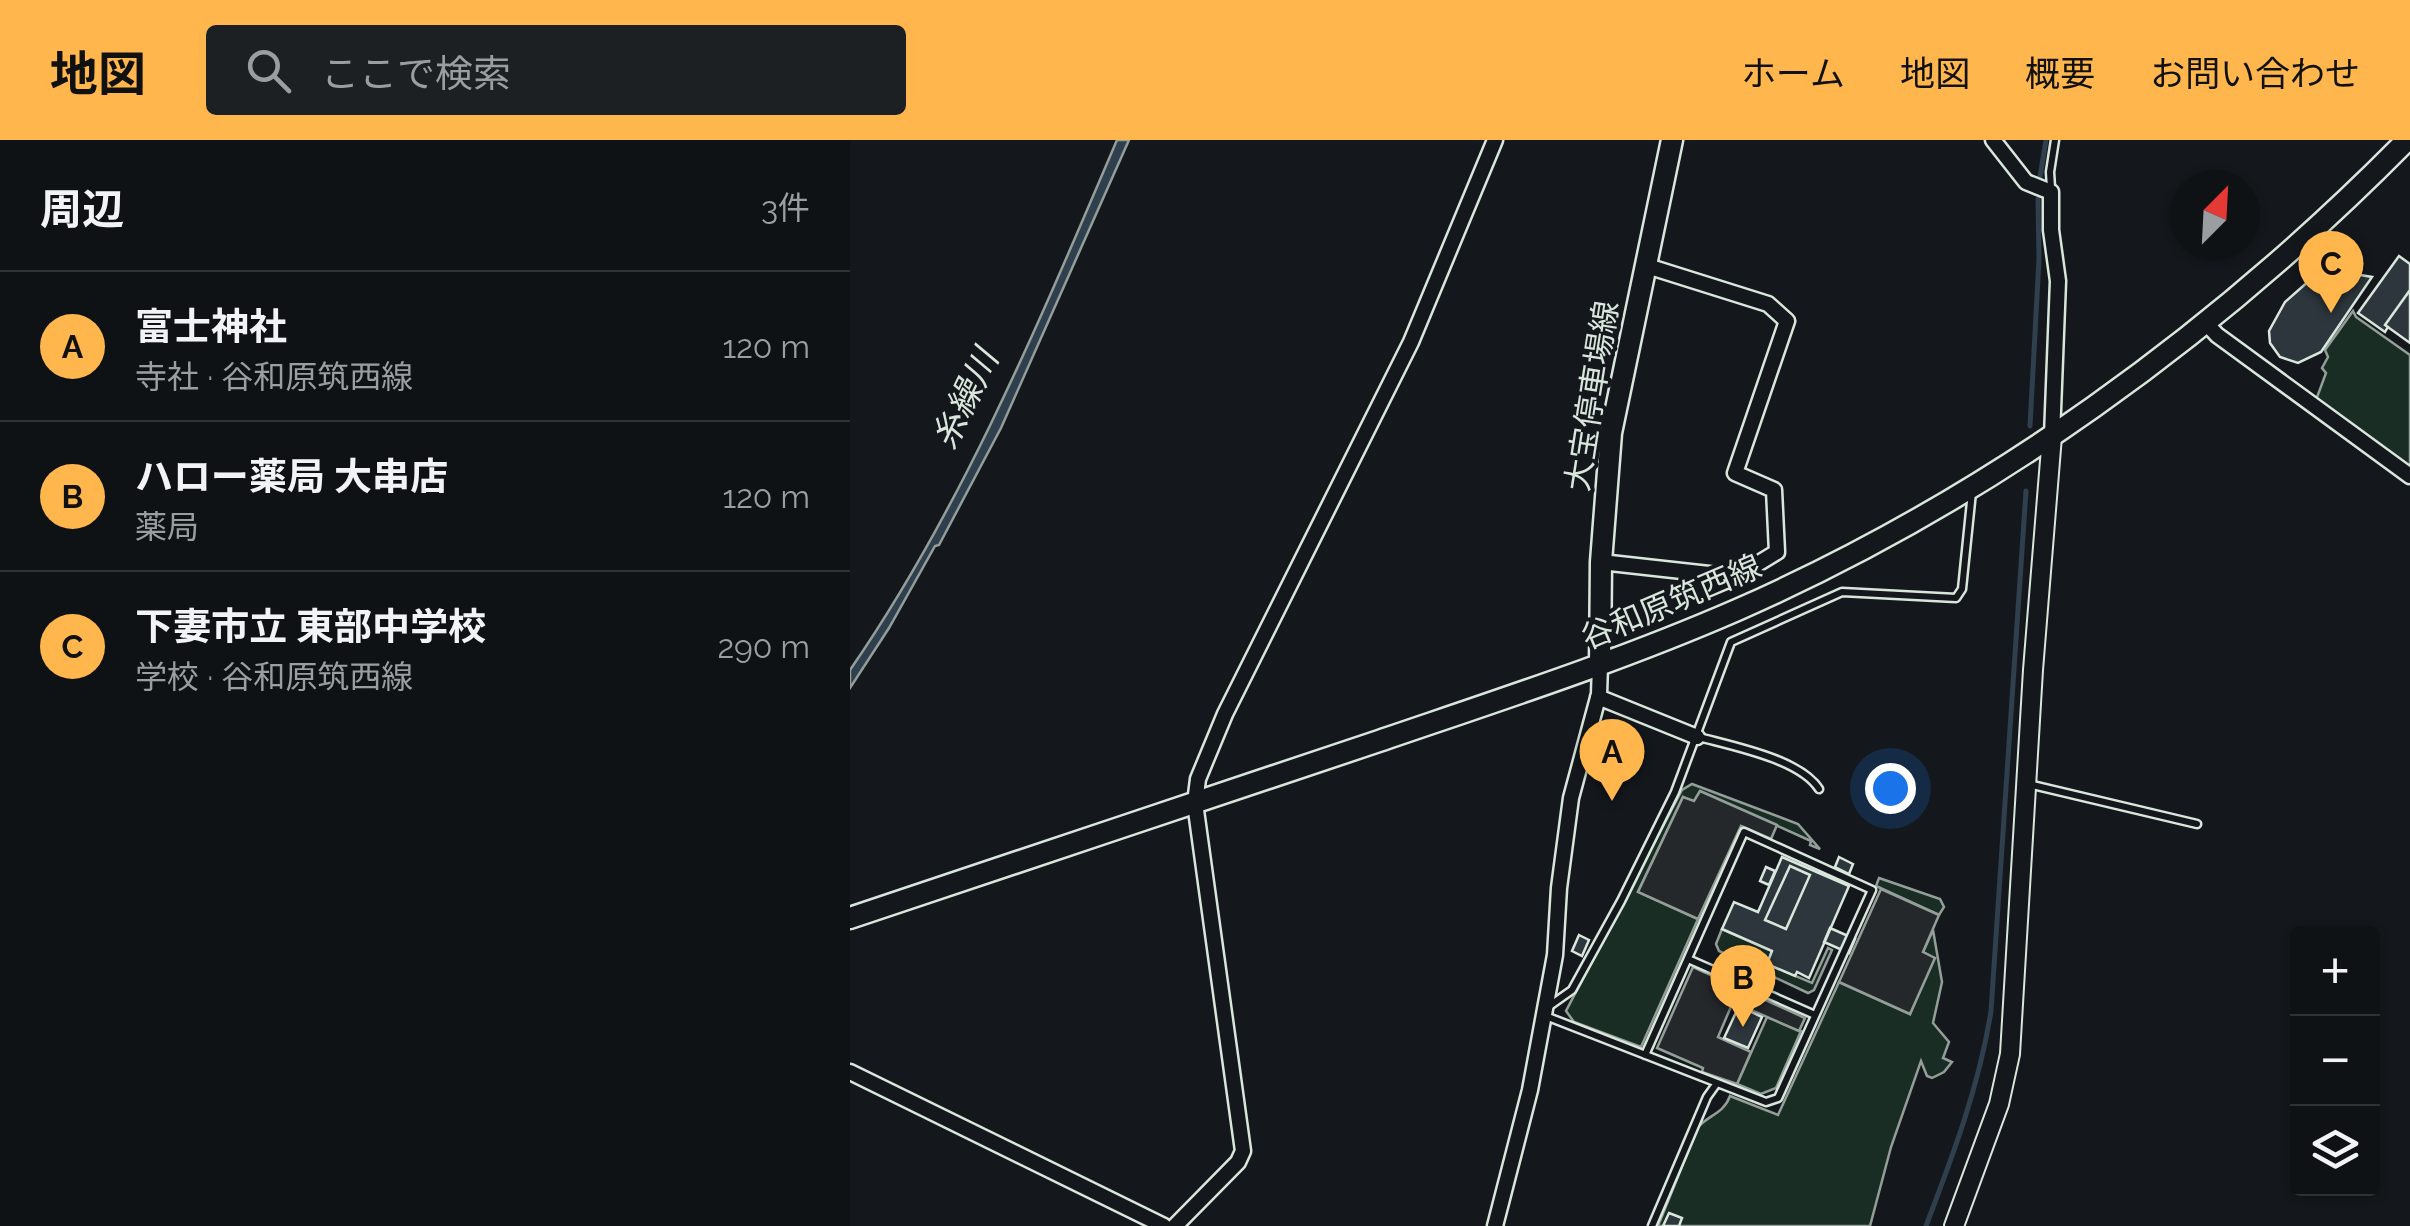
<!DOCTYPE html>
<html lang="ja">
<meta charset="utf-8">
<style>
body{margin:0;font-family:Raleway,"Noto Sans JP",sans-serif;background:#1d2022;color:#f1f3f6}
.controls{position:absolute;right:30px;bottom:30px;display:grid;overflow:hidden;border-radius:10px;box-shadow:0 2px 8px #0004}
.controls button{width:90px;height:90px;display:grid;place-items:center;padding:0;border:0;border-bottom:2px solid #2f3234;background:#0f1215;color:#f1f3f6;font:50px sans-serif}
.compass{position:absolute;left:1320px;top:30px;width:90px;height:90px;border-radius:50%;background:#0f1215;box-shadow:0 2px 8px #0004;rotate:24deg}
.you{position:absolute;left:1040px;top:648px;width:35px;height:35px;margin:-25px;border:8px solid #fff;border-radius:50%;background:#1a73e8;box-shadow:0 0 0 15px #1a73e833}
.badge{display:grid;place-items:center;width:65px;height:65px;border-radius:50%;background:#ffb74d;color:#111;font-size:32px;font-weight:700}
.pin{position:absolute;translate:-50% -82px;filter:drop-shadow(0 2px 5px #0008)}
.pin::after{content:'';position:absolute;top:52px;width:35px;height:30px;background:inherit;clip-path:polygon(0 0,100% 0,50% 100%)}
.list{margin:0;padding:0;list-style:none}
h2{display:flex;justify-content:space-between;align-items:center;height:130px;margin:0;padding:0 40px;font-size:42px}
h2 small{font-size:32px;font-weight:400;color:#9b9ea0}
.list li{display:grid;grid-template-columns:65px 1fr auto;gap:30px;align-items:center;box-sizing:border-box;height:150px;padding:0 40px;border-top:2px solid #2f3234}
.list b{display:block;font-size:38px;white-space:nowrap}
.list p{margin:0;font-size:32px;white-space:nowrap;color:#9b9ea0}
.list em{font-size:32px;font-style:normal;color:#9b9ea0}
.icon{flex:none;width:55px;height:55px;fill:none;stroke:currentColor;stroke-width:2;stroke-linecap:round;stroke-linejoin:round}
.map{position:relative;flex:none;width:1560px;height:1086px;overflow:hidden}
header{display:flex;align-items:center;gap:60px;box-sizing:border-box;height:140px;padding:0 50px;background:#ffb74d;color:#111}
header strong{font-size:48px}
nav{display:flex;gap:55px;margin-inline-start:auto;font-size:35px}
.search{width:700px;height:90px;background:#1d2022;display:flex;align-items:center;gap:25px;box-sizing:border-box;padding:0 35px;border-radius:10px;color:#9b9ea0;font-size:38px}
main{display:flex}
aside{flex:1;background:#0f1215}
.map>svg:first-child{display:block}
.green{fill:#1a2d24;stroke:#939e99;stroke-width:2.5}
.parking{fill:#24282b;stroke:#939e99;stroke-width:2.5}
.water{fill:#2f3f4d;stroke:#939e99;stroke-width:2.5}
.lines{fill:none;stroke-linecap:round;stroke-linejoin:round}
.stream{stroke:#2f3f4d;stroke-width:5}
.building{fill:#2c363c;stroke:#d8e6dc;stroke-width:2.5;fill-rule:evenodd}
.service-casing{stroke:#d8e6dc;stroke-width:11}
.minor-casing{stroke:#d8e6dc;stroke-width:19}
.tertiary-casing{stroke:#d8e6dc;stroke-width:22}
.secondary-casing{stroke:#d8e6dc;stroke-width:25}
.service{stroke:#14181c;stroke-width:6}
.minor{stroke:#14181c;stroke-width:14}
.tertiary{stroke:#14181c;stroke-width:18}
.secondary{stroke:#14181c;stroke-width:20}
.labels{text-anchor:middle;stroke-width:8;stroke-linejoin:round;paint-order:stroke}
.street-label{font-size:32px;fill:#d8e6dc;stroke:#14181c}
.water-label{font-size:35px;font-style:italic;fill:#d8e6dc;stroke:#14181c}
</style>
<header>
<strong>地図</strong>
<div class="search"><svg class="icon" aria-label="search" viewBox="0 0 24 24"><circle cx="10" cy="10" r="6"/><path d="M15 15l6 6"/></svg>ここで検索</div>
<nav><a>ホーム</a><a>地図</a><a>概要</a><a>お問い合わせ</a></nav>
</header>
<main>
<aside>
<h2>周辺<small>3件</small></h2>
<ul class="list">
<li><span class="badge">A</span><div><b>富士神社</b><p>寺社 · 谷和原筑西線</p></div><em>120 m</em></li>
<li><span class="badge">B</span><div><b>ハロー薬局 大串店</b><p>薬局</p></div><em>120 m</em></li>
<li><span class="badge">C</span><div><b>下妻市立 東部中学校</b><p>学校 · 谷和原筑西線</p></div><em>290 m</em></li>
</ul>
</aside>
<div class="map">
<svg width="1560" height="1086" viewBox="0 0 1560 1086">
<rect width="100%" height="100%" fill="#14181c"/>
<path class="green" d="M1503,171l3,6 54,38v113l-94,-68 10,-27 -4,-5 6,-11 -3,-7z
M842,644l106,40 22,25 -10,-4 1,-4 -111,-50 -6,11 -11,-5 -45,95 60,27 -57,128 -67,-25 -8,-11 116,-221z
M1029,738l61,21 4,8 -5,8 -63,-29z
M872,789l50,22 -5,13 45,19 16,-35 4,2 -18,40 -6,3 -89,-42 -3,-7z
M1083,790l9,52 -9,41 16,19 -6,16 9,4 -8,10 -12,6 -5,-2 -6,-15 -30,86 -21,79h-212l40,-99c11,-12 26,-14 32,-31l48,19 61,-133 71,32 24,-56 -11,-6z
M917,877l34,14 -25,57 -15,6 -24,-10z"/>
<path class="parking" d="M850,651l77,34 -6,14 -30,-13 -43,93 -60,-27 45,-95 11,4z
M1031,749l58,26 -16,37 12,6 -25,56 -71,-32z
M843,827l112,51 -6,13 -66,-29 -15,35 33,15 -14,32 -35,-12 1,-4 -46,-20z"/>
<path class="water" d="M267,0h12l-128,288 -62,117 -4,1 -46,82 -39,60v-18c112,-162 190,-350 267,-530z"/>
<g class="lines">
<path class="stream" d="M1190,37l6,-37
M1180,286l9,-167 -1,-60
M1076,1086c27,-71 53,-139 65,-215l35,-520"/>
</g>
<path class="building" d="M1549,116l11,8v26l-25,35 3,2 -3,5 -27,-19z
M1493,132l29,5 -51,75 -23,11 -18,-6 -10,-14 -1,-12 16,-29 25,-22z
M1560,150v53l-25,-18z
M932,717l67,29 -40,92 -12,-6 -2,4 -28,-12 5,-13 -50,-22 12,-27 24,10zM940,726l20,9 -24,54 -21,-9z
M989,717l14,7 -4,10 -14,-7z
M940,726l20,9 -24,54 -21,-9z
M916,727l9,4 -6,14 -9,-4z
M980,788l25,11 -6,14 -25,-11z
M729,795l10,5 -7,16 -10,-5z
M889,866l23,11 -14,31 -24,-10z
M819,1073l13,5 -3,8h-16z"/>
<g class="lines">
<g class="service-casing">
<path id="service" d="M1201,48l-1,-16 5,-32
M849,597c33,9 101,22 120,52
M1178,644l169,40
M838,819l127,56
M698,867l24,-17 49,-89 54,-109 56,-150 111,-50 114,6 6,-9 10,-97
M693,875l223,87 12,-4 94,-208 -128,-58 -99,223
M802,1086l55,-129 10,-14"/>
</g>
<g class="minor-casing">
<path id="minor" d="M1143,0l33,42 25,10v38l7,51 -6,155
M1355,182l12,13 193,141
M751,422l135,15 41,-25 -3,-62 -39,-17 52,-152 -19,-17 -124,-39
M748,557l99,40
M0,932l314,154
M325,1086l63,-64 5,-11 -48,-348 3,-24 27,-65 186,-372 84,-202
M645,1086l35,-136 25,-135 4,-67 12,-90 28,-104 1,-29"/>
</g>
<g class="tertiary-casing">
<path id="tertiary" d="M1104,1086l45,-122 11,-50 23,-384 19,-234"/>
</g>
<g class="secondary-casing">
<path id="secondary" d="M750,525l1,-103 10,-129 61,-293
M0,778c176,-59 353,-118 529,-177 120,-41 241,-80 358,-131 250,-110 478,-275 670,-470"/>
</g>
<use href="#service" class="service"/>
<use href="#minor" class="minor"/>
<use href="#tertiary" class="tertiary"/>
<use href="#secondary" class="secondary"/>
</g>
<g class="labels">
<g class="street-label">
<text transform="translate(742 256) rotate(-81)" y="11">大宝停車場線</text>
<text transform="translate(821 462) rotate(-23)" y="11">谷和原筑西線</text>
</g>
<g class="water-label">
<text transform="translate(115 259) rotate(-64)" y="12">糸繰川</text>
</g>
</g>
</svg>
<div class="controls">
<button>+</button>
<button>−</button>
<button><svg class="icon" aria-label="layers" viewBox="0 0 24 24"><path d="M12 4l9 5-9 5-9-5zM3 14l9 5 9-5"/></svg></button>
</div>
<svg class="compass" viewBox="-18 -18 36 36"><path d="M0-13l5 13h-10z" fill="#e53935"/><path d="M0 13l5-13h-10z" fill="#9b9ea0"/></svg>
<div class="you"></div>
<div class="pin badge" style="left:762px;top:661px">A</div>
<div class="pin badge" style="left:893px;top:887px">B</div>
<div class="pin badge" style="left:1481px;top:173px">C</div>
</div>
</main>
